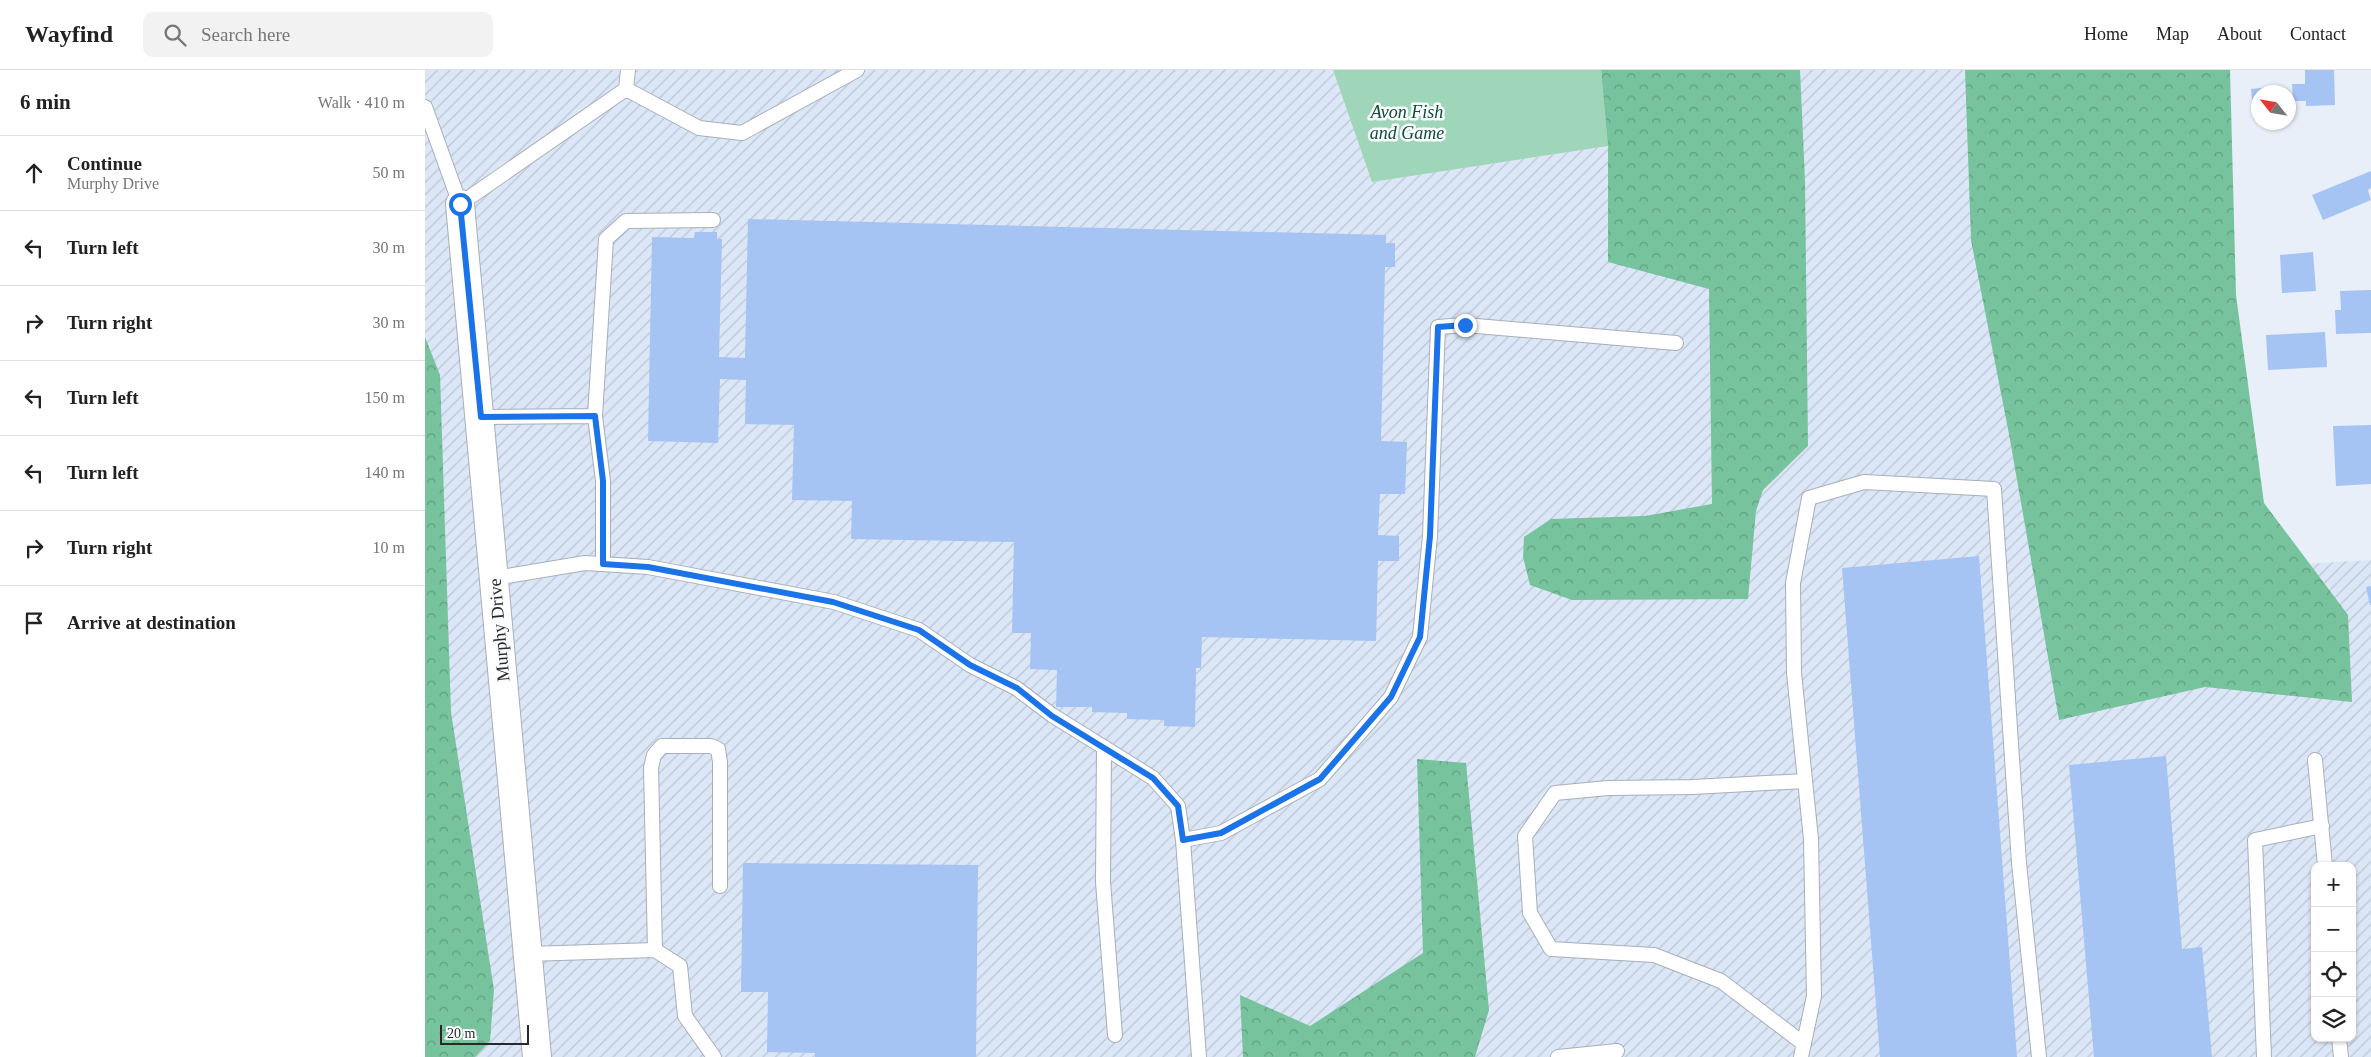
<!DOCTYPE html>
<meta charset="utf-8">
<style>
body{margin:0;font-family:Georgia,serif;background:#f2f2f2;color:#222}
.controls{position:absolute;right:15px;bottom:15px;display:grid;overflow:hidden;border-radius:10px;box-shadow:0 1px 4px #0004}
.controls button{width:45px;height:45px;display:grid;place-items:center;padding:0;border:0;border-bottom:1px solid #e0e0e0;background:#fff;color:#222;font:25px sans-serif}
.compass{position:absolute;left:1826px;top:15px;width:45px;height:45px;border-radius:50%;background:#fff;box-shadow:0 1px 4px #0004;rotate:301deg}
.scale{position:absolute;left:15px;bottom:12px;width:89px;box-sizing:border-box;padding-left:5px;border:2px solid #27292d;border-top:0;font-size:14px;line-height:18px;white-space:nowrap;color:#27292d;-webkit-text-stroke:4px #fafcfe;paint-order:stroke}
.stop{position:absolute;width:15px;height:15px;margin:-11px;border:4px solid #1a73e8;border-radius:50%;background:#fff}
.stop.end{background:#1a73e8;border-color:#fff;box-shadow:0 1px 5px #0008}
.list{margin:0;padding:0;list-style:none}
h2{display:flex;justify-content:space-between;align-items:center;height:65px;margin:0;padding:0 20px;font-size:21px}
h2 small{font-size:16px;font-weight:400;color:#767676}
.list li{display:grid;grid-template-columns:32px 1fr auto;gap:15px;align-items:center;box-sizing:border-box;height:75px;padding:0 20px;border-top:1px solid #e0e0e0}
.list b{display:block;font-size:19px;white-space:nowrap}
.list p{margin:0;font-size:16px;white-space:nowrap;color:#767676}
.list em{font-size:16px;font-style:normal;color:#767676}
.icon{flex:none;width:28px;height:28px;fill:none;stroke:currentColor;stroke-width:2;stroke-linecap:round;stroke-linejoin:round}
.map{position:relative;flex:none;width:1946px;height:987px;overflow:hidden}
header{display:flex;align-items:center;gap:30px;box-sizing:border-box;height:70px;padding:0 25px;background:#fff;border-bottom:1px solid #e0e0e0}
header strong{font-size:24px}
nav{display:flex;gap:28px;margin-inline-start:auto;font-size:18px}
.search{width:350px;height:45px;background:#f2f2f2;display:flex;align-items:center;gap:12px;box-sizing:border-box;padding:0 18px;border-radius:10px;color:#767676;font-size:19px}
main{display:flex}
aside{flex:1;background:#fff}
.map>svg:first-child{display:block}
.industrial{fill:url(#industrial-furrows);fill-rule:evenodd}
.green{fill:#9fd5b9}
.forest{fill:url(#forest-crowns)}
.building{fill:#a5c4f3}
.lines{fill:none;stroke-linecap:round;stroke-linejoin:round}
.lane-casing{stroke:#a8afb8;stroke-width:16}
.street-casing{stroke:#a8afb8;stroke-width:30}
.lane{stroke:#fff;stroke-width:14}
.street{stroke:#fff;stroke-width:28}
.route{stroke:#1a73e8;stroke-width:6}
.labels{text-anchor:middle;stroke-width:5;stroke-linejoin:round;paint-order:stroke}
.park-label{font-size:18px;font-style:italic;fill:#0f4d34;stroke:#fafcfe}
.street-label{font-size:18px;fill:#27292d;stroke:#fafcfe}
</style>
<header>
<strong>Wayfind</strong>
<div class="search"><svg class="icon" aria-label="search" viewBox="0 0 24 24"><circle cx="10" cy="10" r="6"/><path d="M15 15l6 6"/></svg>Search here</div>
<nav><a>Home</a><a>Map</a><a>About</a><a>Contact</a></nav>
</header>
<main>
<aside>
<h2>6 min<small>Walk · 410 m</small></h2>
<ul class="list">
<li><svg class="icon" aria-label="ahead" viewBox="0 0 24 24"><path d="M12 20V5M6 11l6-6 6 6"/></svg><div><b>Continue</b><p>Murphy Drive</p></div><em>50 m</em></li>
<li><svg class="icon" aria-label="left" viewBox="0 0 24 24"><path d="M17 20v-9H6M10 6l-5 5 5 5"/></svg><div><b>Turn left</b></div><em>30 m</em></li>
<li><svg class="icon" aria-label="right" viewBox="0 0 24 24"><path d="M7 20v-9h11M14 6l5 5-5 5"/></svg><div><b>Turn right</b></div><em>30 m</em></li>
<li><svg class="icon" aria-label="left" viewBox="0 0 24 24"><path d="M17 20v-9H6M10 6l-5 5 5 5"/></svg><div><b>Turn left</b></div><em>150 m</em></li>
<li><svg class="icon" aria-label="left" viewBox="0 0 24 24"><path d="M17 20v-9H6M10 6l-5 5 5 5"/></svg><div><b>Turn left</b></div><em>140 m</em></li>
<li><svg class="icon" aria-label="right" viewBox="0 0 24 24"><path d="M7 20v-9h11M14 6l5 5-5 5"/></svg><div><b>Turn right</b></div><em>10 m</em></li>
<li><svg class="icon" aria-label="arrive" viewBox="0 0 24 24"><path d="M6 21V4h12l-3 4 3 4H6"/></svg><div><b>Arrive at destination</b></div></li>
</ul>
</aside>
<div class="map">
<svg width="1946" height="987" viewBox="0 0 1946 987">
<defs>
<pattern id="industrial-furrows" width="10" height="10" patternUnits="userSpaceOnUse" patternTransform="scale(1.25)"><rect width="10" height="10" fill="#dbe6f7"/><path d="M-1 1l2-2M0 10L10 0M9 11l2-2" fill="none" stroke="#bcc5d4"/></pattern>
<pattern id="forest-crowns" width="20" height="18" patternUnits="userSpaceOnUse" patternTransform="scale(1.25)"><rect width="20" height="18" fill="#76c39d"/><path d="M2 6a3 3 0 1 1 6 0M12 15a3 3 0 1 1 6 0" fill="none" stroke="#619e80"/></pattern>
</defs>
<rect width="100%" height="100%" fill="#e8eff9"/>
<path class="industrial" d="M0,0h908l39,112 235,-36 -6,-76h428l40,509 302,-19v497h-1946zM1890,796h37v172h-37z"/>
<path class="green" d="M908,0h268l7,76 -236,36z"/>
<path class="forest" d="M1176,0h199l5,111 3,265 -45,44 -7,21 -8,88 -176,1 -42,-15 -7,-28 1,-20 27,-18 94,-3 67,-12 -3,-215 -101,-27v-116z
M1540,0h265l6,225 28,208 84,112 4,87 -147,-15 -146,33 -50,-286 -38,-194z
M0,267l15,38 11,337 43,278 -4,51 -15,16h-50z
M992,689l49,4 23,247 -14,47h-232l-3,-62 70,31 113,-73z"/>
<path class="building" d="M1880,0h29l1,35 -29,1v-5h-13l-1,-17h13z
M1854,16l1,6h-21v27l-5,1 -3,-31z
M1946,101v17l-3,2 3,10 -48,20 -11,-25z
M323,149l638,16v8h9v24h-10l-4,174 26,1 -2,52h-25l-2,41 21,1v25h-21l-2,80 -174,-4 -1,31h-5l-1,59 -31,-1v-6l-37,-1v-6l-35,-1v-5h-36l1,-37 -27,-1 1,-36h-19l2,-91 -163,-3 1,-38 -60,-1 2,-75 -49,-1 1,-44 -26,-1 -2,64 -70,-2 4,-204 42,1 1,-6h22v7h5l-3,118 26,1z
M1888,182l3,39 -34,2 -2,-38z
M1946,220v43l-35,1 -1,-24h6l-1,-19z
M1900,262l2,35 -59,3 -2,-35z
M1946,355v59l-35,2 -3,-60z
M1554,486l38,501h-137l-38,-489z
M1946,516v19h-1l-4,-18z
M1741,686l16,193 20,-2 10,110h-118l-25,-292z
M318,793l235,2 -2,192h-161v-4l-48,-1 1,-60h-27z"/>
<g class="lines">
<g class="lane-casing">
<path id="lane" d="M201,19l73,39 43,5 115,-63
M0,37l35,97 166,-115 2,-19
M170,346l11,-177 20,-18 87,-1
M56,347l114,-1 8,65v83
M70,508l90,-15 63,4 186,35 85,28 51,35 46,23 36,27 101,63 25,28 5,34 16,217
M679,677l-1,135 12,153
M1890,690l10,106
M758,770l38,-7 99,-54 71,-82 29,-60 10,-101 8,-209 27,-2 211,18
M230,880l-4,-182 3,-13 8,-9h49l7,3 2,13v124
M103,884l127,-4 25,16 5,50 29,41
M1914,968l2,19
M1379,974l-83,-63 -67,-26 -103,-6 -21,-36 -5,-77 30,-43 53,-5 85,-1 112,-6
M1133,987l59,-6
M1376,987l13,-61 -3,-157 -17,-166 -1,-90 16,-85 55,-16 130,7 25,374 20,194
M1839,987l-9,-217 67,-14"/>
</g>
<g class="street-casing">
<path id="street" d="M35,134l77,853"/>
</g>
<use href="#lane" class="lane"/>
<use href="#street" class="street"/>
</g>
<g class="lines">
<path class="route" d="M35,134l21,213 114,-1 8,65v83l45,3 185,35 86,28 51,35 47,23 35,28 101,62 25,28 5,34 38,-7 99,-54 71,-82 29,-60 10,-101 8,-209 27,-2"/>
</g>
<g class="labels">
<g class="park-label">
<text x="982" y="48">Avon Fish<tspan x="982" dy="21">and Game</tspan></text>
</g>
<g class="street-label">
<text transform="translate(74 560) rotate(-95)" y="6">Murphy Drive</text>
</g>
</g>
</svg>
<div class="controls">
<button>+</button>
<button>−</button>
<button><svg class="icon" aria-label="locate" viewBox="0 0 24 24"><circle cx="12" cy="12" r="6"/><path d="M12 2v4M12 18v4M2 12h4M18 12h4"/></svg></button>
<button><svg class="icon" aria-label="layers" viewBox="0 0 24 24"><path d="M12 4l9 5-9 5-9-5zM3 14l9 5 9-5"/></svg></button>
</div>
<svg class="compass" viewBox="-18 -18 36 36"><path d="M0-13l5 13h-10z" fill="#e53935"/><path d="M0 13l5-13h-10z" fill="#767676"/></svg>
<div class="scale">20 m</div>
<div class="stop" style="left:35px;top:134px"></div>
<div class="stop end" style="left:1040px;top:255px"></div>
</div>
</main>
